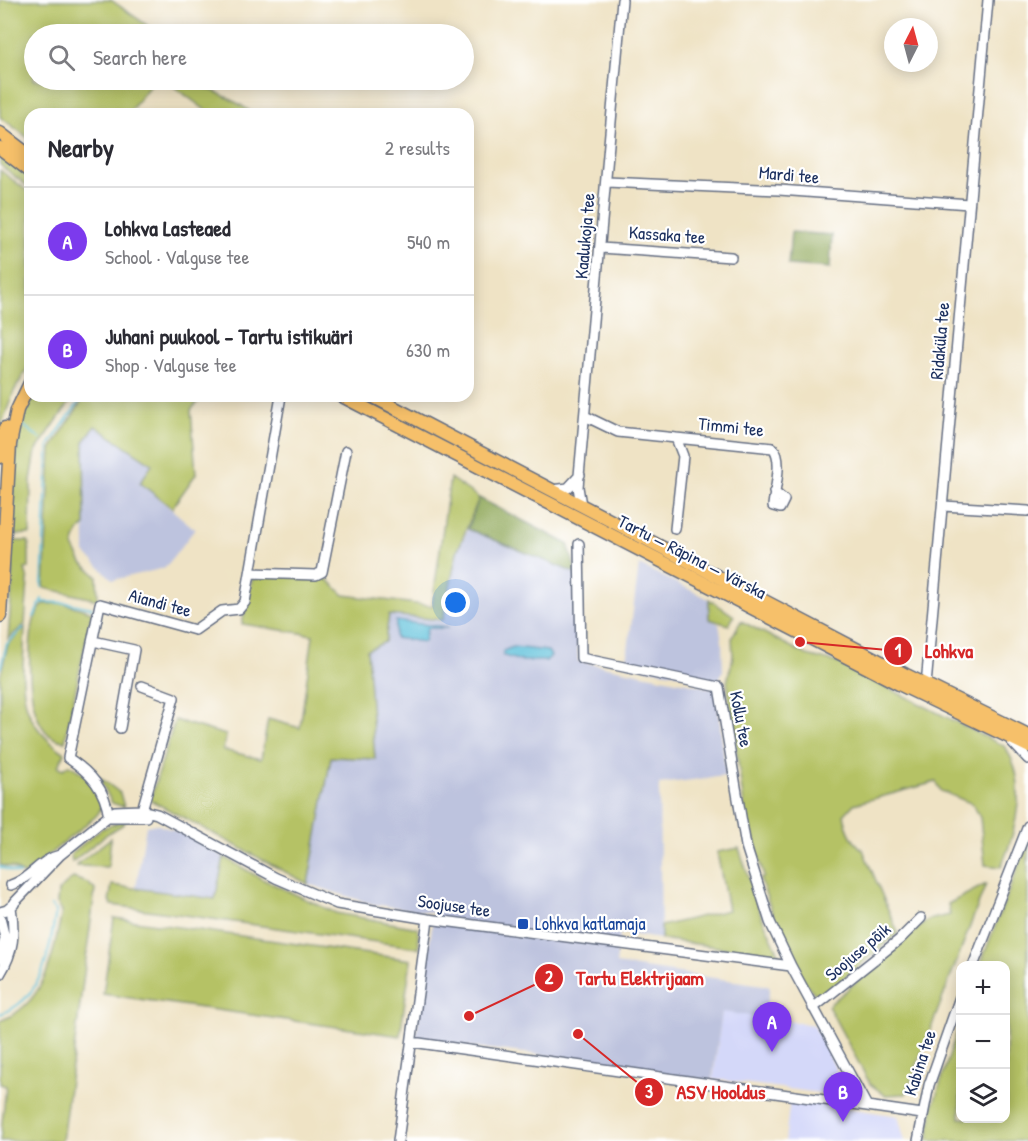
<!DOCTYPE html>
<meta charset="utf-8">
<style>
body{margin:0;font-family:"Patrick Hand",sans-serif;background:#f7f7f7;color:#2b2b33}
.controls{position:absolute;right:18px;bottom:18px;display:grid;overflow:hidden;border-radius:12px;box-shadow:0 3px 15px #0003}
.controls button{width:54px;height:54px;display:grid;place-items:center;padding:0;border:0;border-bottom:2px solid #e1e1e2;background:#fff;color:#2b2b33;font:30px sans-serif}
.compass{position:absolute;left:884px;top:18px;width:54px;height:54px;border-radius:50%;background:#fff;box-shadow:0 3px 15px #0003;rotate:6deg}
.you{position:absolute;left:456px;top:603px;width:21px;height:21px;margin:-15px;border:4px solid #fff;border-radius:50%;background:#1a73e8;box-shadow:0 0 0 9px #1a73e833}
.badge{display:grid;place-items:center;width:39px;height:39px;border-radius:50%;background:#7c3aed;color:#fff;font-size:20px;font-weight:700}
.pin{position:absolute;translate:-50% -50px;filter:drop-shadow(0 2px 3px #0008)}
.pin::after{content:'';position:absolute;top:32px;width:21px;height:18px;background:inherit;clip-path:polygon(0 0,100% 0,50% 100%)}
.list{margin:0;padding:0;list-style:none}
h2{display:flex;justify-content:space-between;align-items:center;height:78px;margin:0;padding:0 24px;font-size:26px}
h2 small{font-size:20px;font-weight:400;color:#7c7c81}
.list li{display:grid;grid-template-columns:39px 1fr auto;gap:18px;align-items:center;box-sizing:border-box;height:108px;padding:0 24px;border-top:2px solid #e1e1e2}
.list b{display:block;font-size:22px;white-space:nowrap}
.list p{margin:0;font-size:20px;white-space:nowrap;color:#7c7c81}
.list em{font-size:20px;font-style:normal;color:#7c7c81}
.icon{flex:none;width:33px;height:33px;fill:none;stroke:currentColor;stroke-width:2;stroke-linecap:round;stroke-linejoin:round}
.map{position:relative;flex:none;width:1028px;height:1141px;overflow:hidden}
.search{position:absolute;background:#fff;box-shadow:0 3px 15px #0003;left:24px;top:24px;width:450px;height:66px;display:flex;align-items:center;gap:15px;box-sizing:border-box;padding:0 21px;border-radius:33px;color:#7c7c81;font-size:22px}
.panel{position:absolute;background:#fff;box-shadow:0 3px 15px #0003;left:24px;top:108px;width:450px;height:294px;border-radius:18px}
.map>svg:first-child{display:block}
.built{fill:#d4d8f9}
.industrial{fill:#bdc3de}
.green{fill:#b5c265;stroke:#687862;stroke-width:1.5}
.forest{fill:#90a85a;stroke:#566c5c;stroke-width:1.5}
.water{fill:#5cc0da;stroke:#3c789c;stroke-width:1.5}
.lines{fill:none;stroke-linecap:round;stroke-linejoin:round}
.stream{stroke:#5cc0da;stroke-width:2}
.minor-casing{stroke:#656e82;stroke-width:12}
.major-casing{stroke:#656e82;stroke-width:15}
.minor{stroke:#fff;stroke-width:9}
.major{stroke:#f6c06b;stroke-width:12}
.transit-dot{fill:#1a4fb4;stroke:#fff;stroke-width:2}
.labels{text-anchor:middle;stroke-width:4.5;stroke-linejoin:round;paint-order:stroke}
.street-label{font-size:18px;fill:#1b2f5e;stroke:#fff}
.transit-label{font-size:18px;fill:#164399;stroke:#fff;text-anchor:start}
.leader{fill:none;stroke:#d62828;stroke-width:2}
.callout-dot{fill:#d62828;stroke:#fff;stroke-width:2}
.mark-label{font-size:18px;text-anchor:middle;font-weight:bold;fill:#fff}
.callout-label{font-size:20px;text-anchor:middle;font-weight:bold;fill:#d62828;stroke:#fff;stroke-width:4.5;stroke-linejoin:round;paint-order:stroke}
</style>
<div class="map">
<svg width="1028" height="1141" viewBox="0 0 1028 1141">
<rect width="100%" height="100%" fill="#fff"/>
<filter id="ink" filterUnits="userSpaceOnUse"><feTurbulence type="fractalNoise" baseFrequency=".0167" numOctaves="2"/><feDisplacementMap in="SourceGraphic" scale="12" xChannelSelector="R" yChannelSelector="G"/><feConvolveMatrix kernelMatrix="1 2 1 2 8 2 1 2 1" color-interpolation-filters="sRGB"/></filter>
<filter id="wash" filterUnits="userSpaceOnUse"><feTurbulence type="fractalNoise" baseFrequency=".008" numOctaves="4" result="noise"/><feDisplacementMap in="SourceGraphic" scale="24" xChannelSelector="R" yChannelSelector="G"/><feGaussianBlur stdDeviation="1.35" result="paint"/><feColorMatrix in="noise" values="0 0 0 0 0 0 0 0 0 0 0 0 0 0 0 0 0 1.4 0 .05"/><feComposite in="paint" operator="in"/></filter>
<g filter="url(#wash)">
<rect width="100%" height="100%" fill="#efe3c5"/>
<path class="built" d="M722,1011l92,14 32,64 -4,7 -129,-17z
M790,1099l108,17 7,25h-120z"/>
<path class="industrial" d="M95,426l57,38 -12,19 55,46 -30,39 -52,12 -28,-27 -1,-111z
M468,529l109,45 1,87 138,28 10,87 -67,8 2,155 -41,-6 -4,31 154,22 -5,32 -43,-6 -10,69 -144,-20v-3l-148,-17 -4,-4 18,-124 -62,-9 -64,-20 23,-128 44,2 -8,-108 21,-35 55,5 14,-68z
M639,565l70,34v20l10,5 3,17 1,30 -5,10 -92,-16z
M156,824l31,11 37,22 -9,42 -79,-11 10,-62z"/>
<path class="green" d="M0,0h111l37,26 1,8h-115v46h120l-26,34h-98v25l-30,-22z
M165,80c30,-1 65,17 89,34h-43z
M0,155l30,22v11l-30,-23z
M0,170l30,23v171l-16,27 -14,38z
M35,396h39l-38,55 -5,29 -1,54 -18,1c2,-38 -2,-108 23,-139z
M85,396h118l-12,14 5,64 -24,34 -32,-25 12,-19 -57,-38 -11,16 1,84 -7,6 -5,14 9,17 15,13 1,24 -54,-12 7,-139z
M450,478l29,20 -22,54 -14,68 -54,-5 -4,27 -18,8 8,109 -44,-2 -23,127 -158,-84 25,-80 51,15 -3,15 38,9 7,-40 32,9 13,-93 -71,-11 11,-48h71l20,19 88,11z
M16,541h12l1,4v23l-4,1 3,11 -3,44 -17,15 4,-52 -1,-43z
M709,599l25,17 -5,9 -20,-6z
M63,603l29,9 -27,129c-42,-2 -38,-94 -31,-121 2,-6 6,-11 9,-16z
M741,621l66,34 32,8 165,83c24,31 14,82 -3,121l-16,-2 -5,-47 -7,-14 -32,-13 -5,-9 -82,22 -10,11c3,15 7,25 19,35l35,83 -76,64c-24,-5 -53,-94 -62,-118l4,-2 -12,-45 -5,-5 -20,-145 6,-25 -1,-20z
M25,627c-2,55 -12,92 40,126l-7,13 5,3 6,-4c17,7 44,35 26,52l-71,58 -11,-7 -13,-3v-188l8,-33z
M98,776l22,17 4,14 -12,-4z
M125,820l-1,4 -17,10 -35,28 -1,-8 30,-25z
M111,838l-3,29 -31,-1v-2z
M1028,841v300h-100l5,-35 27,-84v96h46v-152l-26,-1z
M739,848l22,67 19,41 -119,-17v-13l67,-16 -11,-58z
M224,857l38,22 74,34 82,15 1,20 -307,-43 -3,-4 3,-16 103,14z
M73,878l15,5 7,7 -33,251h-62l6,-55 -6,-2v-63c47,-18 52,-65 62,-109l-5,-9 1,-12z
M986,884l-80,210 -21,1 -15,-11 -42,-78 100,-86 22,-5 -2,-11z
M114,918l297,42 -11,76 -297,-42z"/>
<path class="forest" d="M791,232l41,3 -2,33 -42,-3z
M479,498l89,46 9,30 -109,-45z"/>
<path class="water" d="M396,621l50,6 1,1h-20l-3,14 -29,-4z
M513,647l35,4 3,5 -5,5h-25l-17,-5 -1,-5z"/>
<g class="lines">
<path class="stream" d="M21,418l10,-22
M20,423l21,16
M42,587l6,-136 1,-6 34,-49
M41,602l27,1 24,5
M34,617l8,-18
M0,668l7,-24 16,-16
M0,867l19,7
M0,1014c44,-15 49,-63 56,-103l-5,-5"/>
</g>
</g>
<g filter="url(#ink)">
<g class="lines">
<g class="minor-casing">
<path id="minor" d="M607,182l172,8 190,14
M601,248l130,9
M587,417l31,15 58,6 7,18 -8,73
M676,438l97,10c11,12 1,43 0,58l7,2 4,-8 -10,-8
M552,490l16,-2 12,-13
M581,505l-3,-18 44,-487
M943,506l85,5
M579,544l2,114 138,29 27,159 24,76 21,44
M250,573l66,2 6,-3 24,-121
M93,641l41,9 -14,78
M926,685l62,-685
M1012,742l16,17
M109,817c-4,-28 -18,-44 -41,-59l32,-154 95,26 27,-19 17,-2 6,-7 36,-206
M109,817h37
M140,817l34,-119 -32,-12
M11,885c19,-6 30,-26 49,-30
M15,902l45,-47 55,-44 26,-1 16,4 119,64 61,26 91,15 363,47 76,140 55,8
M0,912l7,-2 7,-6
M0,918l5,20 -5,21
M973,966l55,-140
M0,974c14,-22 15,-41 11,-67
M813,1008l86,-68 22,-22
M412,1042l455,64
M398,1141l30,-222
M918,1141l11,-56 31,-88"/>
</g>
<g class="major-casing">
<path id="major" d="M0,133l30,23
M0,148l30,23
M342,396l559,289 127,61
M372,396l534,279 122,60
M0,457l5,-29
M0,616l10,-172 7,-34 13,-27"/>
</g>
<use href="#minor" class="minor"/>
<use href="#major" class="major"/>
</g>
</g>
<rect class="transit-dot" x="517" y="918" width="12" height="12" rx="3"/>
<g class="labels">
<g class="street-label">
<text transform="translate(789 175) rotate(5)" y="6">Mardi tee</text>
<text transform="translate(667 235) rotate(4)" y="6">Kassaka tee</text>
<text transform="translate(585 236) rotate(-85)" y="6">Kaalukoja tee</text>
<text transform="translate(940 341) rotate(-85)" y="6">Ridaküla tee</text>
<text transform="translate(731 427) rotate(6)" y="6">Timmi tee</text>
<text transform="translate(692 557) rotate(27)" y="6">Tartu — Räpina — Värska</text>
<text transform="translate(160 603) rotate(15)" y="6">Aiandi tee</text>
<text transform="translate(741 719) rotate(79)" y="6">Kollu tee</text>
<text transform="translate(454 906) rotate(8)" y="6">Soojuse tee</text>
<text transform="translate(858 952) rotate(-40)" y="6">Soojuse põik</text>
<text transform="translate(920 1063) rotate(-72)" y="6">Kabina tee</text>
</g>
<g class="transit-label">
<text x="535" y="930">Lohkva katlamaja</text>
</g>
</g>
<path class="leader" d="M800 642L898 651M469 1016L549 978M578 1034L649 1092"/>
<g class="callout-dot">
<circle cx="800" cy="642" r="6"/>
<circle cx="469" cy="1016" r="6"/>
<circle cx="578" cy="1034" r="6"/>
<circle cx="898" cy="651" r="15"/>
<circle cx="549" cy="978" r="15"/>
<circle cx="649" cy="1092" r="15"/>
</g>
<g class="mark-label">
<text x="898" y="657">1</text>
<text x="549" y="984">2</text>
<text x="649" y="1098">3</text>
</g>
<g class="callout-label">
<text x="949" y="658">Lohkva</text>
<text x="640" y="985">Tartu Elektrijaam</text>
<text x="721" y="1099">ASV Hooldus</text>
</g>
</svg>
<div class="controls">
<button>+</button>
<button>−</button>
<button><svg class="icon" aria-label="layers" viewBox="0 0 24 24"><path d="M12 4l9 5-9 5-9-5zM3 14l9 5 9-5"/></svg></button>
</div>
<svg class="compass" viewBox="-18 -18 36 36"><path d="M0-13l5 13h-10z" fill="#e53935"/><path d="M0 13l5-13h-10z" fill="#7c7c81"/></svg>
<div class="you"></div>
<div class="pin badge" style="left:772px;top:1052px">A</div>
<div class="pin badge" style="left:843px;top:1122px">B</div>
<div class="search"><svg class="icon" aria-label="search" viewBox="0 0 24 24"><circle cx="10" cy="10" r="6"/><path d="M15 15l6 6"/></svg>Search here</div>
<section class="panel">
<h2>Nearby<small>2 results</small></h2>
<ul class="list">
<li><span class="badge">A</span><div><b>Lohkva Lasteaed</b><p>School · Valguse tee</p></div><em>540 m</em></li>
<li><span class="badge">B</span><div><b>Juhani puukool - Tartu istikuäri</b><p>Shop · Valguse tee</p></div><em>630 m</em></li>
</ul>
</section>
</div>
